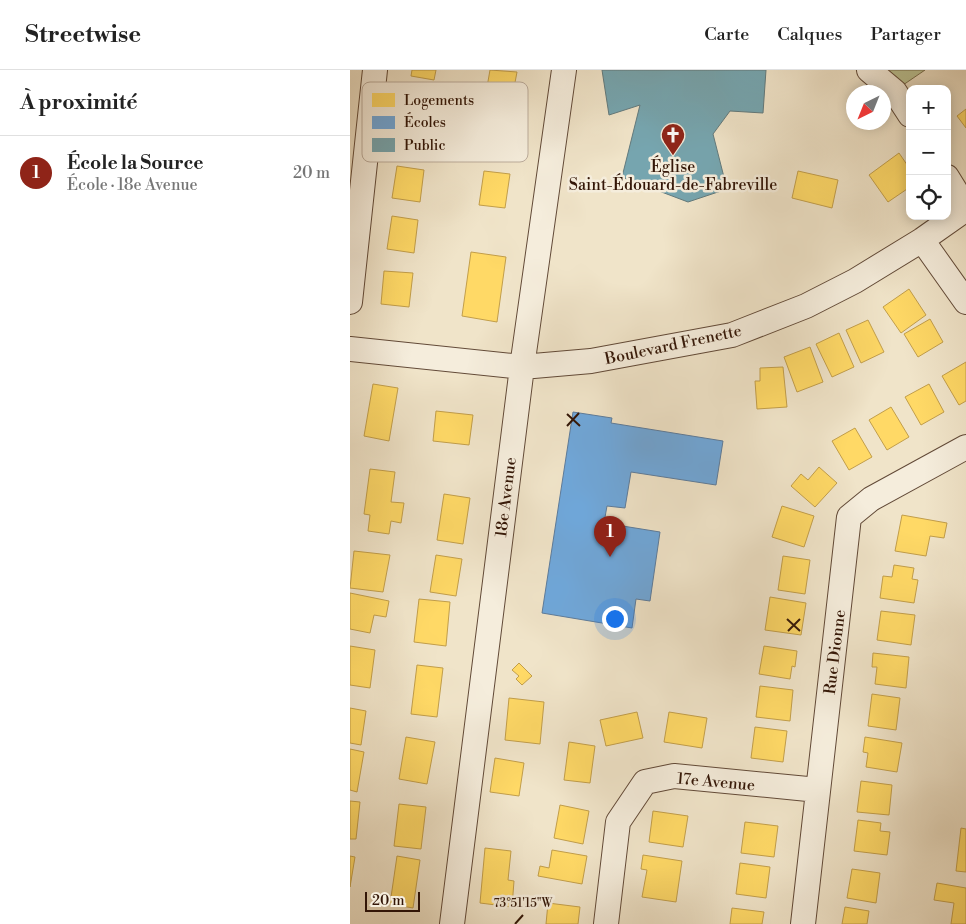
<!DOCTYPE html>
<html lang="fr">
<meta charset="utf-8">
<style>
body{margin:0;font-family:"Libre Bodoni",serif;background:#f2f2f2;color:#222}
.controls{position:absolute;right:15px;top:15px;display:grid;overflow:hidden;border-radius:10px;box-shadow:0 2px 12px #0003}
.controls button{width:45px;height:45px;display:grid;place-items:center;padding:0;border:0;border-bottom:1px solid #e0e0e0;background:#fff;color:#222;font:25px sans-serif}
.compass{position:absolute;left:496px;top:15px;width:45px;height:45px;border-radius:50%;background:#fff;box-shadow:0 2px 12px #0003;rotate:223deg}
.scale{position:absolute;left:15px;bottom:12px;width:55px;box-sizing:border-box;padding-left:5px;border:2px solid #331607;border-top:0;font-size:14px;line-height:18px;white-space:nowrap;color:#331607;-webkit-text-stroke:4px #f5eddc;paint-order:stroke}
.you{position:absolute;left:264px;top:548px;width:18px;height:18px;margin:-12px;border:4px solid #fff;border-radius:50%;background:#1a73e8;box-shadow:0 0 0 8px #1a73e833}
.badge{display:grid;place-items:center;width:32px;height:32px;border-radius:50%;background:#8f2418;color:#fff;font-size:16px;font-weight:700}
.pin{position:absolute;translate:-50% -41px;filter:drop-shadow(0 1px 2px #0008)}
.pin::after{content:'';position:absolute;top:26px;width:18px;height:15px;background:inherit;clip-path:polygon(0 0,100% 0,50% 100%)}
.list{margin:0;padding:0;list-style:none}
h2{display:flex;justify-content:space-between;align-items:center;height:65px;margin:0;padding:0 20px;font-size:21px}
h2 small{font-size:16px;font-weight:400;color:#767676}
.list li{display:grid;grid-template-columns:32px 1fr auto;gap:15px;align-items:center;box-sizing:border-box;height:75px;padding:0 20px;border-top:1px solid #e0e0e0}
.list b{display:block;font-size:19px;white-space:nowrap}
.list p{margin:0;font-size:16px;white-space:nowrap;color:#767676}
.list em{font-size:16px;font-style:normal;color:#767676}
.icon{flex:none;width:28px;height:28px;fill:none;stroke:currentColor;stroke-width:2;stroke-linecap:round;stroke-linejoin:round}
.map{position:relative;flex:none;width:616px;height:854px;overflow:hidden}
header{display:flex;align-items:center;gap:30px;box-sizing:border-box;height:70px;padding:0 25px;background:#fff;border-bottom:1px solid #e0e0e0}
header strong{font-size:24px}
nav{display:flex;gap:28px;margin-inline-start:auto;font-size:18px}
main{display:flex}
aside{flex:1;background:#fff}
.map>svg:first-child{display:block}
.green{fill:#bcc495;stroke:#786d4e}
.homes{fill:#ffd966;stroke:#c29e4a}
.schools{fill:#6fa8dc;stroke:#5d7c9c}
.public{fill:#76a5af;stroke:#627a7d}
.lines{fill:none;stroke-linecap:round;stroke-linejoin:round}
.minor-casing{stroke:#624a38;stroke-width:26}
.minor{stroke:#f5eddc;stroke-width:24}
.ticks{fill:none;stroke:#331607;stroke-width:2}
.labels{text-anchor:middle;stroke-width:5;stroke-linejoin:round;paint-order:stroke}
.poi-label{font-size:16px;fill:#331607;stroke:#f5eddc}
.street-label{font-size:16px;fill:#331607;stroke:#f5eddc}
.key{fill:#f5eddc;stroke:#bbac9c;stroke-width:1}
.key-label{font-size:14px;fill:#331607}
.ticks-label{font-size:12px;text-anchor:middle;fill:#331607;stroke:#f5eddc;stroke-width:5;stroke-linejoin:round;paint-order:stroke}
</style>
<header>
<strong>Streetwise</strong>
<nav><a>Carte</a><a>Calques</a><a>Partager</a></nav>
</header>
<main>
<aside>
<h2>À proximité<small></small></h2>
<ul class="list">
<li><span class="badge">1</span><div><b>École la Source</b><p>École · 18e Avenue</p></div><em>20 m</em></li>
</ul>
</aside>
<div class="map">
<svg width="616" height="854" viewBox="0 0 616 854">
<rect width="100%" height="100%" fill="#f0e4c9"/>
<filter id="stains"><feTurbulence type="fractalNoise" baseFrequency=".004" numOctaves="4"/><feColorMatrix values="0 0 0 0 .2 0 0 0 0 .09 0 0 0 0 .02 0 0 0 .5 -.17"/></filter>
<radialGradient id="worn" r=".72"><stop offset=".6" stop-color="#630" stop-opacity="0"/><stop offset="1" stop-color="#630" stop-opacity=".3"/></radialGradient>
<path class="green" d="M506,0h69l-41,28v-6h-9z"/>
<path class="homes" d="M62,0h24l-2,10 -23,-4z
M140,0l27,2 -7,37 -26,-5z
M616,39v19l-9,-12z
M549,83l11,16v18l-22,15 -19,-27z
M47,96l27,4 -4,32 -28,-4z
M134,101l26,3 -5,34 -26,-3z
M448,101l40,9 -6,28 -40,-10z
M42,146l26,4 -4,33 -27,-4z
M121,182l35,5 -9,65 -35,-6z
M34,201l29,2 -4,34 -28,-3z
M559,219l17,26 -25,18 -18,-26z
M580,249l13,23 -25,15 -14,-23z
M518,250l16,32 -23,11 -15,-33z
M489,263l15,34 -22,10 -16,-33z
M460,277l13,35 -26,10 -13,-35z
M616,292v39l-7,4 -17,-29z
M433,297l4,40 -30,2 -2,-28h5v-13z
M23,314l25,4 -9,53 -25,-5z
M579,314l15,28 -23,13 -16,-28z
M541,337l18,30 -22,13 -18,-30z
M86,341l37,4 -4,30 -36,-4z
M505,358l17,29 -23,13 -17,-29z
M469,397l18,16 -22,24 -24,-21 10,-12 7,6z
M20,399l25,3 -4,30 13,1 -3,20 -10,-2 -2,13 -21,-3 2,-16 -6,-1z
M94,424l26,4 -7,46 -26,-4z
M432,436l32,10 -10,31 -32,-10z
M552,445l45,8 -3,15 -14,-2 -4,20 -31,-5z
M4,481l36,4 -7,37 -33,-4z
M86,485l26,4 -6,37 -26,-4z
M433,486l27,4 -5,34 -27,-4z
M544,495l20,3 -2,11 6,1 -4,23 -34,-5 3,-22 9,1z
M0,523l39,8 -3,16 -12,-2 -4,18 -20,-4z
M420,527l36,6 -5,32 -36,-5z
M69,529l31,3 -4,44 -32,-4z
M531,541l34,4 -4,30 -34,-5z
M0,576l25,4 -5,38 -20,-3z
M414,576l33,5 -2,16 -3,-1 -2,13 -31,-5z
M523,583l36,4 -3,31 -31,-4 2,-17h-5z
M169,593l13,13 -10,9 -6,-6 3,-3 -7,-6z
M67,595l26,3 -6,49 -26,-3z
M410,616l33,4 -3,31 -34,-4z
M522,624l28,4 -4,32 -28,-4z
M159,628l35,4 -4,42 -35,-4z
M0,638l16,3 -5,34 -11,-2z
M287,642l6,26 -37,8 -6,-26z
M319,642l38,6 -5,30 -38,-6z
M405,657l32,4 -4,31 -32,-4z
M56,667l29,5 -8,42 -28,-5z
M515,667l37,6 -5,29 -31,-5 2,-14 -5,-1z
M219,672l26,4 -5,37 -26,-3z
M0,679l14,3 -7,40 -7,-2z
M145,688l29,5 -5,33 -29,-4z
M511,711l31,4 -3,30 -32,-3z
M0,731l10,1 -4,37h-6z
M49,734l27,3 -5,42 -27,-3z
M210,735l29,6 -6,33 -29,-6z
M303,741l35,5 -5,31 -34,-5z
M508,750l23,3 -1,8 10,1 -3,23 -33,-4z
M395,752l33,4 -4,31 -33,-4z
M611,758l5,1v43l-10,-1z
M135,778l26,3 -3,29 6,1 -2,26 -32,-4z
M202,780l35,6 -5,28 -44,-8 2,-10 9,2z
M293,785l39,6 -6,41 -34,-5 5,-27 -6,-1z
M0,786l5,1 -5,30z
M47,786l23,4 -7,48 -23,-4z
M390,793l30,4 -4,31 -30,-4z
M502,799l28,4 -4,30 -29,-5z
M587,813l29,5v36h-15l3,-21 -20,-3z
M198,833l32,4 -2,17h-32z
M495,837l24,4 -2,13h-25z
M382,838l32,4 -2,12h-32z"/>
<path class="schools" d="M223,342l39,6 -1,5 112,18 -7,44 -85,-13 -6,36 -18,-2 -3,17 56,9 -10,69 -14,-2 -4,29 -90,-15z"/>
<path class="public" d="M252,0h164l-3,43 -33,-2 -17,23 14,55 -39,13 -66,-25 18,-72 -31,10z"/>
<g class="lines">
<g class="minor-casing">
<path id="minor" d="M519,0l26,22 15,23
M597,107l19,31
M572,170l44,62
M0,232l25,-232
M0,279l172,18 69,-6 141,-26 74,-29 49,-25 67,-41 44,-31
M102,854l70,-557 42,-297
M256,854l12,-102 27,-40 29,-6 144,14
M453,854l46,-407 22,-18 95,-52"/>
</g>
<use href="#minor" class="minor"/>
</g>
<path class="ticks" d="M217,344l13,12M217,356l12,-13M437,549l13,12M438,561l12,-12M165,854l8,-9"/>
<defs>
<g id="church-pin" transform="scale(1.25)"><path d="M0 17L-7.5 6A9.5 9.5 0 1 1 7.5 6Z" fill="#8f2418" stroke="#f5eddc"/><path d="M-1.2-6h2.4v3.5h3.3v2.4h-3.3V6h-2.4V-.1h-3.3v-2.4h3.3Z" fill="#fff"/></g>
</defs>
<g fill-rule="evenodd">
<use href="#church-pin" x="323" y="65"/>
</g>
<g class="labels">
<g class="poi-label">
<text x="323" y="102">Église<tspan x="323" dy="18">Saint-Édouard-de-Fabreville</tspan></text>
</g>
<g class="street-label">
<text transform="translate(323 274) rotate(-12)" y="6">Boulevard Frenette</text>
<text transform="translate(155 427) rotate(-83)" y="6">18e Avenue</text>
<text transform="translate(484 582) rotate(-83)" y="6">Rue Dionne</text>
<text transform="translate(366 711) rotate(5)" y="6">17e Avenue</text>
</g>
</g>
<rect x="12" y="12" width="166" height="80" rx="8" class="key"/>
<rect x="22" y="23" width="23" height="14" fill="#ffd966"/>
<rect x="22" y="46" width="23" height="13" fill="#6fa8dc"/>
<rect x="22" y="68" width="23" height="14" fill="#76a5af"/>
<g class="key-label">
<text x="54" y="35">Logements</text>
<text x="54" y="57">Écoles</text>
<text x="54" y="80">Public</text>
</g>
<g class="ticks-label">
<text x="173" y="837">73°51'15"W</text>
</g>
<rect width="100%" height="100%" filter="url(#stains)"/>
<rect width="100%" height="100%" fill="url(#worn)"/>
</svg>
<div class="controls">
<button>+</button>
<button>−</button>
<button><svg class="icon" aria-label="locate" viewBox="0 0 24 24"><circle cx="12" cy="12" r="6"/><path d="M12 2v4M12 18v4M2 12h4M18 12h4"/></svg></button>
</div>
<svg class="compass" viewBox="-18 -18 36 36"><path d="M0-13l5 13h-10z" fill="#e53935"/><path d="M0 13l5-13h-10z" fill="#767676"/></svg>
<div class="scale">20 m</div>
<div class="you"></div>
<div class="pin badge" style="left:260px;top:487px">1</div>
</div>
</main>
